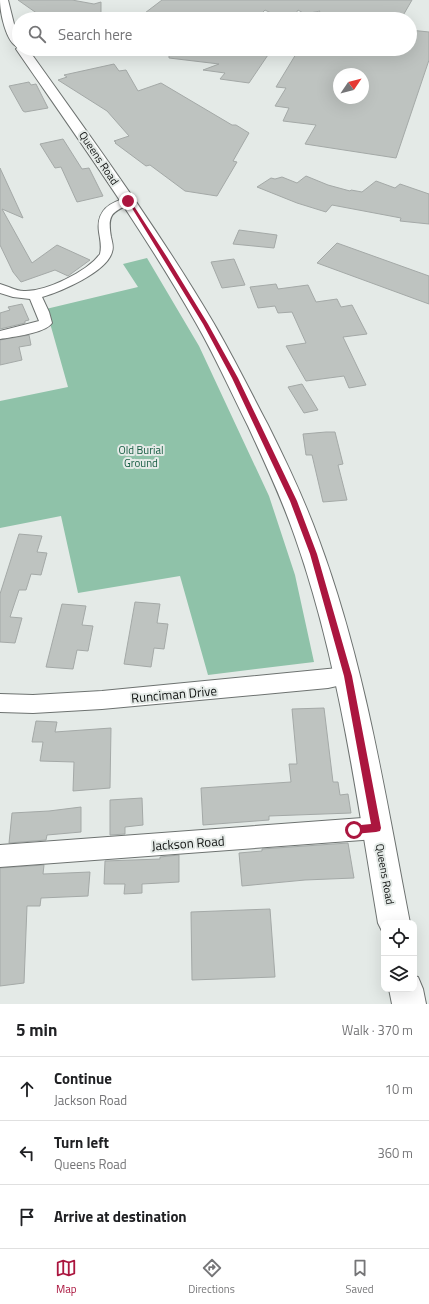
<!DOCTYPE html>
<meta charset="utf-8">
<style>
body{margin:0;font-family:"Titillium Web",sans-serif;background:#f2f2f2;color:#202124}
.controls{position:absolute;right:12px;bottom:12px;display:grid;overflow:hidden;border-radius:8px;box-shadow:0 4px 16px #0002}
.controls button{width:36px;height:36px;display:grid;place-items:center;padding:0;border:0;border-bottom:1px solid #e0e0e0;background:#fff;color:#202124;font:20px sans-serif}
.compass{position:absolute;left:333px;top:68px;width:36px;height:36px;border-radius:50%;background:#fff;box-shadow:0 4px 16px #0002;rotate:55deg}
.stop{position:absolute;width:12px;height:12px;margin:-9px;border:3px solid #ab163f;border-radius:50%;background:#fff}
.stop.end{background:#ab163f;border-color:#fff;box-shadow:0 1px 4px #0008}
.list{margin:0;padding:0;list-style:none}
h2{display:flex;justify-content:space-between;align-items:center;height:52px;margin:0;padding:0 16px;font-size:17px}
h2 small{font-size:13px;font-weight:400;color:#757577}
.list li{display:grid;grid-template-columns:26px 1fr auto;gap:12px;align-items:center;box-sizing:border-box;height:64px;padding:0 16px;border-top:1px solid #e0e0e0}
.list b{display:block;font-size:15px;white-space:nowrap}
.list p{margin:0;font-size:13px;white-space:nowrap;color:#757577}
.list em{font-size:13px;font-style:normal;color:#757577}
.icon{flex:none;width:22px;height:22px;fill:none;stroke:currentColor;stroke-width:2;stroke-linecap:round;stroke-linejoin:round}
.map{position:relative;flex:none;width:429px;height:1004px;overflow:hidden}
.search{position:absolute;background:#fff;box-shadow:0 4px 16px #0002;left:12px;right:12px;top:12px;height:44px;display:flex;align-items:center;gap:10px;box-sizing:border-box;padding:0 14px;border-radius:22px;color:#757577;font-size:15px}
.sheet{height:244px;background:#fff}
nav{display:flex;justify-content:space-around;align-items:center;box-sizing:border-box;height:56px;border-top:1px solid #e0e0e0;background:#fff;font-size:11px;color:#757577}
nav a{display:grid;justify-items:center;gap:2px}
nav .on{color:#ab163f}
.map>svg:first-child{display:block}
.green{fill:#8fc2a9}
.building{fill:#bec3c0;stroke:#a4a9a7;fill-rule:evenodd}
.lines{fill:none;stroke-linecap:round;stroke-linejoin:round}
.minor-casing{stroke:#6d7270;stroke-width:2}
.secondary-casing{stroke:#6d7270;stroke-width:2}
.minor{fill:#fff;fill-rule:evenodd}
.secondary{fill:#fff;fill-rule:evenodd}
.route{fill:#ab163f}
.labels{text-anchor:middle;stroke-width:4;stroke-linejoin:round;paint-order:stroke}
.street-label{font-size:11px;fill:#131514;stroke:#e4eae7}
.park-label{font-size:11px;fill:#165c42;stroke:#e4eae7}
.near-street-label{font-size:13px;fill:#131514;stroke:#e4eae7}
</style>
<div class="map">
<svg width="429" height="1004" viewBox="0 0 429 1004">
<rect width="100%" height="100%" fill="#e4eae7"/>
<path class="green" d="M147,258l52,88 70,150 26,79 19,87 -106,13 -28,-99 -102,17 -17,-77 -61,12v-127l68,-14 -22,-78 92,-22 -15,-23z"/>
<path class="building" d="M18,0h54l22,4 7,-2v17h-56z
M162,0h250l-11,19 -25,-3v3h-61l5,-8 -15,3 -7,-4 -5,8 -5,1h-5l-18,-9 -9,9h-119z
M410,30l19,2v28l-33,98 -91,-14 11,-19 -33,-4 6,-13 -14,-2 11,-18 -10,-1 23,-38h111zM339,74h24v24h-24z
M169,49h103l-23,34 -29,-4 5,-6 -22,-3 16,-6 -50,-6z
M114,64l5,7 7,-1 12,21 23,-8 71,42h4l13,8 -16,28 4,1 -20,34 -32,-5 -35,-26 -4,1 -31,-23 1,-1 -2,-1 15,-5 -22,-25 -49,-31 9,-3 -3,-2z
M29,82l2,3 5,-1 12,24 -23,4 -2,-1 -14,-25z
M63,139l19,30 7,-1 14,28 -26,6 -16,-35 -6,1 -15,-24z
M0,168l23,50 -21,-9 30,54 25,-18 33,15 -22,16 -13,-6 -34,12 -8,-10 -13,-27z
M306,176l22,9 22,6 1,-1 11,2 14,-11 19,7 5,-4 29,10v30l-29,-3 1,-3 -69,-13 -6,7 -29,-9 -40,-16 14,-9 4,1 7,-2 15,6z
M239,230l38,5 -3,13 -41,-4z
M337,243l92,33v28l-112,-41z
M234,259l11,26 -23,3 -11,-26z
M276,284l2,5 30,-4 8,17 21,-3 4,8 11,-2 15,29 -24,3 23,48 -17,3 -5,-12 -38,5 -20,-35 20,-3 -14,-31 -14,1 -3,-7 -17,2 -8,-21z
M22,304l7,16 -4,1v2l-25,6v-16l10,-3 -2,-3z
M29,335l2,10 -12,2 3,13 -22,5v-25z
M302,384l16,26 -14,3 -16,-26z
M326,432h9l8,32 -5,1 9,35 -24,2 -11,-47h-6l-3,-21z
M19,534l23,2 -5,16 10,1 -6,22 -10,-1 -5,16h-7l-9,27 12,1 -7,25 -15,-1v-48z
M135,602l25,2 -3,19 11,1 -4,25 -10,-1 -3,19 -27,-3z
M62,604l24,2 -4,19 11,1 -5,25 -11,-1 -4,19 -27,-2z
M324,708l9,74h5l2,13 8,-1 3,19 -82,3v4l-66,5 -2,-37 90,-6 -2,-18h8l-5,-55z
M36,721l21,1 -2,10 56,-4 -1,60 -37,3 1,-29 -34,-1 3,-19h-11z
M142,798l1,27 -18,2v7l-15,1v-35z
M81,807v25l-34,3 -1,5 -37,3 3,-30 37,-2z
M348,843l6,35 -49,2 -63,6 -3,-33 23,-2v-2z
M179,855v27l-37,2v9l-18,1 1,-10h-21l1,-23 55,-2v-2z
M44,865l-1,9 47,-2 -2,24 -47,2 -1,8h-13l-3,77 -24,3v-118z
M270,909l5,68 -83,3 -1,-68z"/>
<g class="lines">
<g class="minor-casing">
<path id="minor" d="M128,198l4,1 1,2 -1,2c-20,9 -25,11 -21,34 1,5 3,10 1,15 -5,20 -52,40 -70,45l7,15 3,11c-6,10 -40,14 -52,16v-8l39,-10 -9,-22 -17,-2 -13,-4v-9c8,2 15,7 24,7 21,1 63,-19 76,-37 2,-8 0,-15 -1,-22 -3,-21 10,-30 29,-34z
M348,667l7,3 3,6 -3,6 -27,6 -226,21 -69,4 -33,-1v-18l33,1 69,-4z
M376,817l8,3 3,8 -3,8 -8,3 -376,28v-22z"/>
</g>
<g class="secondary-casing">
<path id="secondary" d="M0,0h8l7,28 4,6v15h9c64,90 129,178 185,273 20,34 37,69 55,103 19,38 37,76 51,115 46,124 66,254 91,383h-26v12l-6,-12c-22,-130 -39,-261 -83,-386 -13,-38 -30,-74 -47,-111 -17,-34 -33,-70 -52,-103 -54,-95 -118,-184 -180,-274l2,-2c-12,-4 -18,-35 -18,-47z
M414,976l4,1 5,12 3,15h-34l-3,-15h25z"/>
</g>
<use href="#minor" class="minor"/>
<use href="#secondary" class="secondary"/>
</g>
<path class="route" d="M127,200h3l37,57 41,67 30,54 59,123 20,53 35,122 29,152 -1,3 -4,1 -22,2 -3,-1 -1,-3 1,-4 20,-2 -27,-148 -34,-122 -20,-53 -58,-123 -29,-54z"/>
<g class="labels">
<g class="street-label">
<text transform="translate(99 158) rotate(56)" y="4">Queens Road</text>
<text transform="translate(385 874) rotate(80)" y="4">Queens Road</text>
</g>
<g class="park-label">
<text x="141" y="454">Old Burial<tspan x="141" dy="13">Ground</tspan></text>
</g>
<g class="near-street-label">
<text transform="translate(174 694) rotate(-5)" y="5">Runciman Drive</text>
<text transform="translate(188 843) rotate(-4)" y="5">Jackson Road</text>
</g>
</g>
</svg>
<div class="controls">
<button><svg class="icon" aria-label="locate" viewBox="0 0 24 24"><circle cx="12" cy="12" r="6"/><path d="M12 2v4M12 18v4M2 12h4M18 12h4"/></svg></button>
<button><svg class="icon" aria-label="layers" viewBox="0 0 24 24"><path d="M12 4l9 5-9 5-9-5zM3 14l9 5 9-5"/></svg></button>
</div>
<svg class="compass" viewBox="-18 -18 36 36"><path d="M0-13l5 13h-10z" fill="#e53935"/><path d="M0 13l5-13h-10z" fill="#757577"/></svg>
<div class="stop" style="left:354px;top:830px"></div>
<div class="stop end" style="left:128px;top:201px"></div>
<div class="search"><svg class="icon" aria-label="search" viewBox="0 0 24 24"><circle cx="10" cy="10" r="6"/><path d="M15 15l6 6"/></svg>Search here</div>
</div>
<section class="sheet">
<h2>5 min<small>Walk · 370 m</small></h2>
<ul class="list">
<li><svg class="icon" aria-label="ahead" viewBox="0 0 24 24"><path d="M12 20V5M6 11l6-6 6 6"/></svg><div><b>Continue</b><p>Jackson Road</p></div><em>10 m</em></li>
<li><svg class="icon" aria-label="left" viewBox="0 0 24 24"><path d="M17 20v-9H6M10 6l-5 5 5 5"/></svg><div><b>Turn left</b><p>Queens Road</p></div><em>360 m</em></li>
<li><svg class="icon" aria-label="arrive" viewBox="0 0 24 24"><path d="M6 21V4h12l-3 4 3 4H6"/></svg><div><b>Arrive at destination</b></div></li>
</ul>
</section>
<nav>
<a class="on"><svg class="icon" aria-label="map" viewBox="0 0 24 24"><path d="M3 6l6-2 6 2 6-2v14l-6 2-6-2-6 2zM9 4v14M15 6v14"/></svg>Map</a>
<a><svg class="icon" aria-label="directions" viewBox="0 0 24 24"><path d="M12 3l9 9-9 9-9-9zM9 14v-3h6M13 9l2 2-2 2"/></svg>Directions</a>
<a><svg class="icon" aria-label="saved" viewBox="0 0 24 24"><path d="M7 4h10v16l-5-4-5 4z"/></svg>Saved</a>
</nav>
